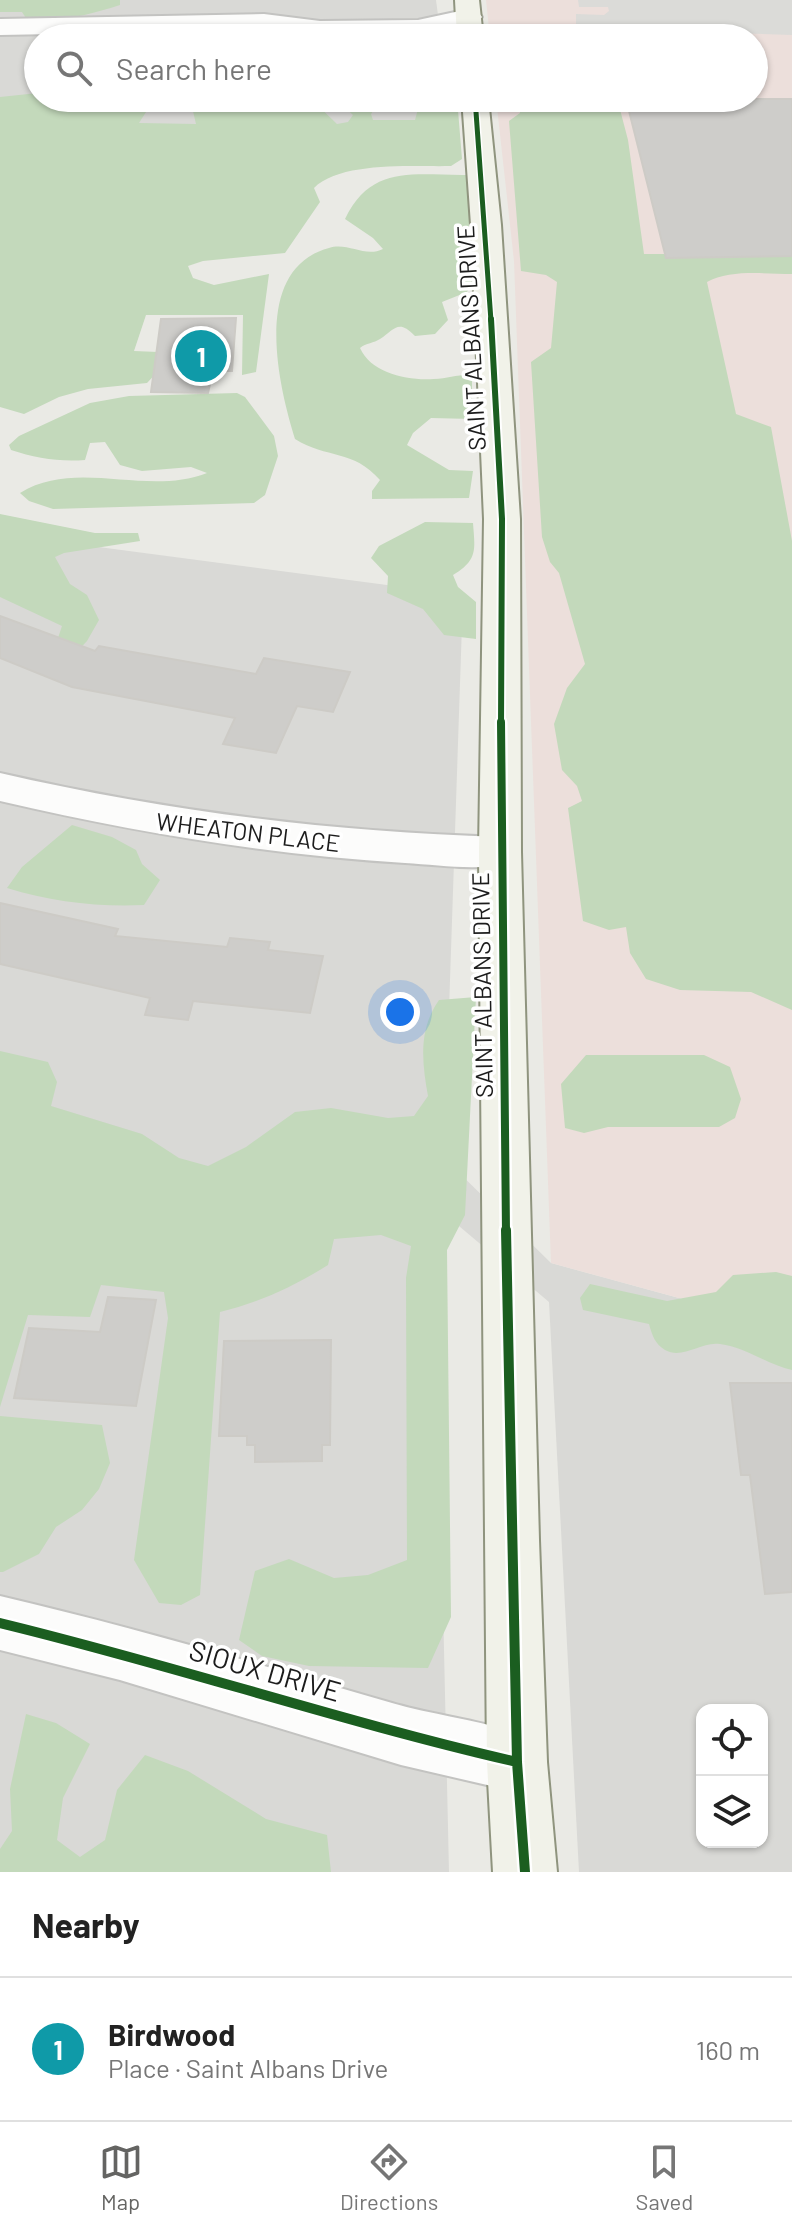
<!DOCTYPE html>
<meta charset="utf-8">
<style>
body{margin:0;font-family:Barlow,sans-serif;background:#f2f2f2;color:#222}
.controls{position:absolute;right:24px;bottom:24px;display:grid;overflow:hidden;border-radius:16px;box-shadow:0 2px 6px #0004}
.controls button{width:72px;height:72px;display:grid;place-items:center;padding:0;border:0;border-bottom:2px solid #e0e0e0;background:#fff;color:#222;font:40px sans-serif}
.you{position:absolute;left:400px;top:1012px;width:28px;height:28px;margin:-20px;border:6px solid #fff;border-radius:50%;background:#1a73e8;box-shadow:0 0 0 12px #1a73e833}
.badge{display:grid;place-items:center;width:52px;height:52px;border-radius:50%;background:#646462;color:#fff;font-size:26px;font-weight:700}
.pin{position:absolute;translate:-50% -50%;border:4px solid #fff;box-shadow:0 2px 8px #0006}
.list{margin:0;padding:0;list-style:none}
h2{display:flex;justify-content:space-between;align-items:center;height:104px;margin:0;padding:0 32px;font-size:34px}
h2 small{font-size:26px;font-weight:400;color:#767676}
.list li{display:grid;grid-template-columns:52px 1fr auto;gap:24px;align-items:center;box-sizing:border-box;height:144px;padding:0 32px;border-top:2px solid #e0e0e0}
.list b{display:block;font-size:30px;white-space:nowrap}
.list p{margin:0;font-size:26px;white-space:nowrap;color:#767676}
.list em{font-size:26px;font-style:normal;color:#767676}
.icon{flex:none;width:44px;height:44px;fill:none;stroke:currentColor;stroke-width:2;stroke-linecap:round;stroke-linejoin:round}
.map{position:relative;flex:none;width:792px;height:1872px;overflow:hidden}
.search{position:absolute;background:#fff;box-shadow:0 2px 6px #0004;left:24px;right:24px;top:24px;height:88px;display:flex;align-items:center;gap:20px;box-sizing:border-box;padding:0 28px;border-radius:44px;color:#767676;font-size:30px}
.sheet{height:248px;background:#fff}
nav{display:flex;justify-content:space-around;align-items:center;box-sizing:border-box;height:112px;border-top:2px solid #e0e0e0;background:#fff;font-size:22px;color:#767676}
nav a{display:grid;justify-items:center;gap:4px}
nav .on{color:#646462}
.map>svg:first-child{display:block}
.residential{fill:#d9d9d6;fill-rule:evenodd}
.commercial{fill:#ecdfdb}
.forest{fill:#c3d9bb}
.parking{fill:#dbdbd8}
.building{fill:#cecdca;stroke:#cdcbc6;stroke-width:2}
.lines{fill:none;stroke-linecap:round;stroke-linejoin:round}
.street-casing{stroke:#c3c3c1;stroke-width:4}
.secondary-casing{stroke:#8f947e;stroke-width:4}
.street{fill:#fcfcfb;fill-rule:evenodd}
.secondary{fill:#f1f2e9;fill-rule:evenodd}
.cycleway-far3-casing{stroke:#fff;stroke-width:8}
.cycleway-far2-casing{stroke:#fff;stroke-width:10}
.cycleway-far1-casing{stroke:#fff;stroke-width:13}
.cycleway-casing{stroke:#fff;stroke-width:15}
.cycleway-far3{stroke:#1b5e20;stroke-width:5}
.cycleway-far2{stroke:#1b5e20;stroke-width:6}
.cycleway-far1{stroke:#1b5e20;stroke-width:8}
.cycleway{stroke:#1b5e20;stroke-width:10}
.labels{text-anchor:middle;stroke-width:7;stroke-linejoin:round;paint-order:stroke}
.street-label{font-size:24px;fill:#1c1c1c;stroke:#fff}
.near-street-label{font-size:28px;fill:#1c1c1c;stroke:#fff}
</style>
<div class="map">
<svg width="792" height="1872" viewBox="0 0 792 1872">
<rect width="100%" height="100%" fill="#eaeae5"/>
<path class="residential" d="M0,0h436l5,38h-403v60h410l5,38 -453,3z
M0,534l463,61 -19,563 107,105 241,66v543h-213l-30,-570 -115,-97 15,667h-449zM702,1710h60v132h-60z"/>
<path class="commercial" d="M486,0h306v1329l-241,-66 -37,-1002 -18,-163h258v-60h-264z"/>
<path class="forest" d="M0,0h120v5c-32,10 -60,18 -94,13l-4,-6h-22z
M38,93v5h117l-16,25 57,1 -4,-17 17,-7 101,-2 27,26 11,-2 5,-7 -14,-13 1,-4h37l2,4 -8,12 2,6h42l6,-22h36l5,61 -11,7c-38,1 -110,-5 -137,22l6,14 -35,51 -82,8 -15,5 5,12 21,7 55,-11 -13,98 -14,3 1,-60h-97l-12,36 24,1 6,13 -17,18 -59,6 -29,8 -35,17 -24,-7v-310z
M518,98h99l11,42 16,114h148v20c-26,0 -62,-5 -85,8l29,132 35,13 21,114v469l-41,-18 -71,-2 -34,-11 -16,-26 -4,-26 -17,3 -26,-9 -15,-113 14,-7 -5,-15 -15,-16 -8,-46 13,-36 18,-24 -26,-91 -9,-11 -8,-25 -11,-175 20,-14 6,-66 -11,-7 -25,-4 -12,-150 11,-8z
M468,175l6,104 -7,13 -25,10 6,18 -13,14 -20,2c-17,-18 -21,-6 -35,3 -6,4 -14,4 -20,9 11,25 47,33 74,31 14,0 24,-5 38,-4v44l-41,-1 -18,15 -6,12 42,25 24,1 -4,27 -97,1v-8l8,-11c-27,-31 -53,-21 -85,-41 -17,-55 -44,-170 34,-191 19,-6 36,10 54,1l-10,-11 -28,-19c27,-56 71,-43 123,-44z
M237,393l8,4 29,39 4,20 -13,39 -11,8 -201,6 -24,-8 -9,-8c57,-35 126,4 187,-20l-16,-6 -49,4 -22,-6 -15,-23 -15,1 -5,17c-26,2 -50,-2 -74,-10l-2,-5 10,-9 71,-33 39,-7z
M0,514l95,19h43l2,8 -76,12 -9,4 15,27 17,11 12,25 -12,21 -19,20 -12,-17 6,-18 -62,-29z
M425,522l48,1c2,27 5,37 -20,52l5,12 18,15v37l-32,-4 -21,-26 -36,-16 1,-17 -17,-18 8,-12z
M72,825l40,12 24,13 6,14 18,16 -16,25c-47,2 -92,-3 -137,-17l15,-21z
M476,997l-11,218 -18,35 4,367 -23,51 -119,-2 -47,-10 -23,-16 16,-69 34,-12 45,19 34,-3 39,-15 -1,-282 5,-32 -30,-11 -47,4 -6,26c-35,22 -68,37 -108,47l-20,283 -19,10 -22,-2 -25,-43 34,-242 -4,-26 -63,-7 -11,32 -62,-2 -28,92v-356l48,11 9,20 -6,24 91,28 37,24 29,8 38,-19 49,-35 36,-4 57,10 26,-2 14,-20c-6,-34 -10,-66 11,-96z
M586,1055h118l26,12 11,32 -6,19 -16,9h-111l-24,6 -19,-5 -4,-44z
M776,1272l16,4v94c-24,-5 -47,-23 -72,-26 -19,-3 -37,16 -55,6 -10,-6 -13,-15 -16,-26l-66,-14 -3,-12 10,-14 77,17 49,-9 17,-17z
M0,1416l102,9 8,38 -11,26 -17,21 -26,17 -17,27 -36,18h-3z
M26,1714l30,9 34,21 -27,54 -6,42 23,17 25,-17 12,-50 28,-35 43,16 78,48 61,16 4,37h-331v-23l12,-18 -2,-42z"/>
<path class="parking" d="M578,0h214v35l-216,-7v-14l28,1 5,-4 -1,-4h-29z"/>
<path class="building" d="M626,99h166v157l-126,2z
M236,318l-4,53h-19l-5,22 -57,-1 10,-73z
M0,616l95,35 4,-5 157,28 8,-16 86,14 -17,40 -36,-6 -21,47 -53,-9 12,-26 -163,-31 -72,-29z
M0,903l118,26 -3,7 112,11 3,-9 40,4 -2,8 55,6 -13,57 -117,-12 -5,19 -43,-5 5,-17 -150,-34z
M108,1297l48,3 -20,106 -122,-8 15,-70 71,4z
M331,1340l-1,105h-8v16l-67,1v-17h-8v-9h-28l5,-95z
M730,1383h62v209l-27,2 -15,-119h-9z"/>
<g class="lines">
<g class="street-casing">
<path id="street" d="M469,9l9,3 4,5 -4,5 -60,14 -98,1 -56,-7 -264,5v-16l264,-5 56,7 98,-1z
M0,773c165,38 330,59 500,64l15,5 6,10 -6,10c-34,10 -75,3 -110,1 -137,-8 -271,-31 -405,-62z
M0,1596c132,31 262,69 392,107 48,14 100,18 146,38l9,21 -9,21 -21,9 -116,-27 -281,-85 -120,-30z"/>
</g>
<g class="secondary-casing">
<path id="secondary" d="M455,0h24l4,38h-26z
M462,98h26l13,127 19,294 1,333 18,688 8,222 10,110h-64l-6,-110 -8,-910 5,-333 -13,-294z"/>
</g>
<use href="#street" class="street"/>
<use href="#secondary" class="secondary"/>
<g class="cycleway-far3-casing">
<path id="cycleway-far3" d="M475,98l16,223"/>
</g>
<g class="cycleway-far2-casing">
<path id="cycleway-far2" d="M491,319l11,200 -1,205"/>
</g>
<g class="cycleway-far1-casing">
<path id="cycleway-far1" d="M501,722l5,510"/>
</g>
<g class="cycleway-casing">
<path id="cycleway" d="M506,1230l11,532 8,110
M0,1623c174,42 343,99 517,139"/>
</g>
<use href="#cycleway-far3" class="cycleway-far3"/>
<use href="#cycleway-far2" class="cycleway-far2"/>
<use href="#cycleway-far1" class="cycleway-far1"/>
<use href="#cycleway" class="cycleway"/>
</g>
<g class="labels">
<g class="street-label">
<text transform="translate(472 338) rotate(-93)" y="8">SAINT ALBANS DRIVE</text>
<text transform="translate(248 833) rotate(7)" y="8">WHEATON PLACE</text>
<text transform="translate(483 985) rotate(-91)" y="8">SAINT ALBANS DRIVE</text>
</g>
<g class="near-street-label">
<text transform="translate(265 1671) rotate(16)" y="10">SIOUX DRIVE</text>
</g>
</g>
</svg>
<div class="controls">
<button><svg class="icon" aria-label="locate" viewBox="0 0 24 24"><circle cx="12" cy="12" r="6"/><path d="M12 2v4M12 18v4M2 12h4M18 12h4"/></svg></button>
<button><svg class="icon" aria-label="layers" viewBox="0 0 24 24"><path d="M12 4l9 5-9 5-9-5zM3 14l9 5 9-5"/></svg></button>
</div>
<div class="you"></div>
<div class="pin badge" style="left:201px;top:356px;background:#0f9aa8">1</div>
<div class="search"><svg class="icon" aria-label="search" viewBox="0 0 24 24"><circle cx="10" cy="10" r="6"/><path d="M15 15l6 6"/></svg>Search here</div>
</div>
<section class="sheet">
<h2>Nearby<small></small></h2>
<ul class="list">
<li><span class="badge" style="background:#0f9aa8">1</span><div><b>Birdwood</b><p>Place · Saint Albans Drive</p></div><em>160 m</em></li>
</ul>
</section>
<nav>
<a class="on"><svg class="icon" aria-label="map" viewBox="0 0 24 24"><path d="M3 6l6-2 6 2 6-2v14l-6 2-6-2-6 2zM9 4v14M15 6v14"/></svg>Map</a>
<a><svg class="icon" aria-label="directions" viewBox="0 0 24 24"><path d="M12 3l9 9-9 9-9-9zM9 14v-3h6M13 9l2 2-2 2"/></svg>Directions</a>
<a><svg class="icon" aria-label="saved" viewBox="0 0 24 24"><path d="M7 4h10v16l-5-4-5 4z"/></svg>Saved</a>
</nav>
